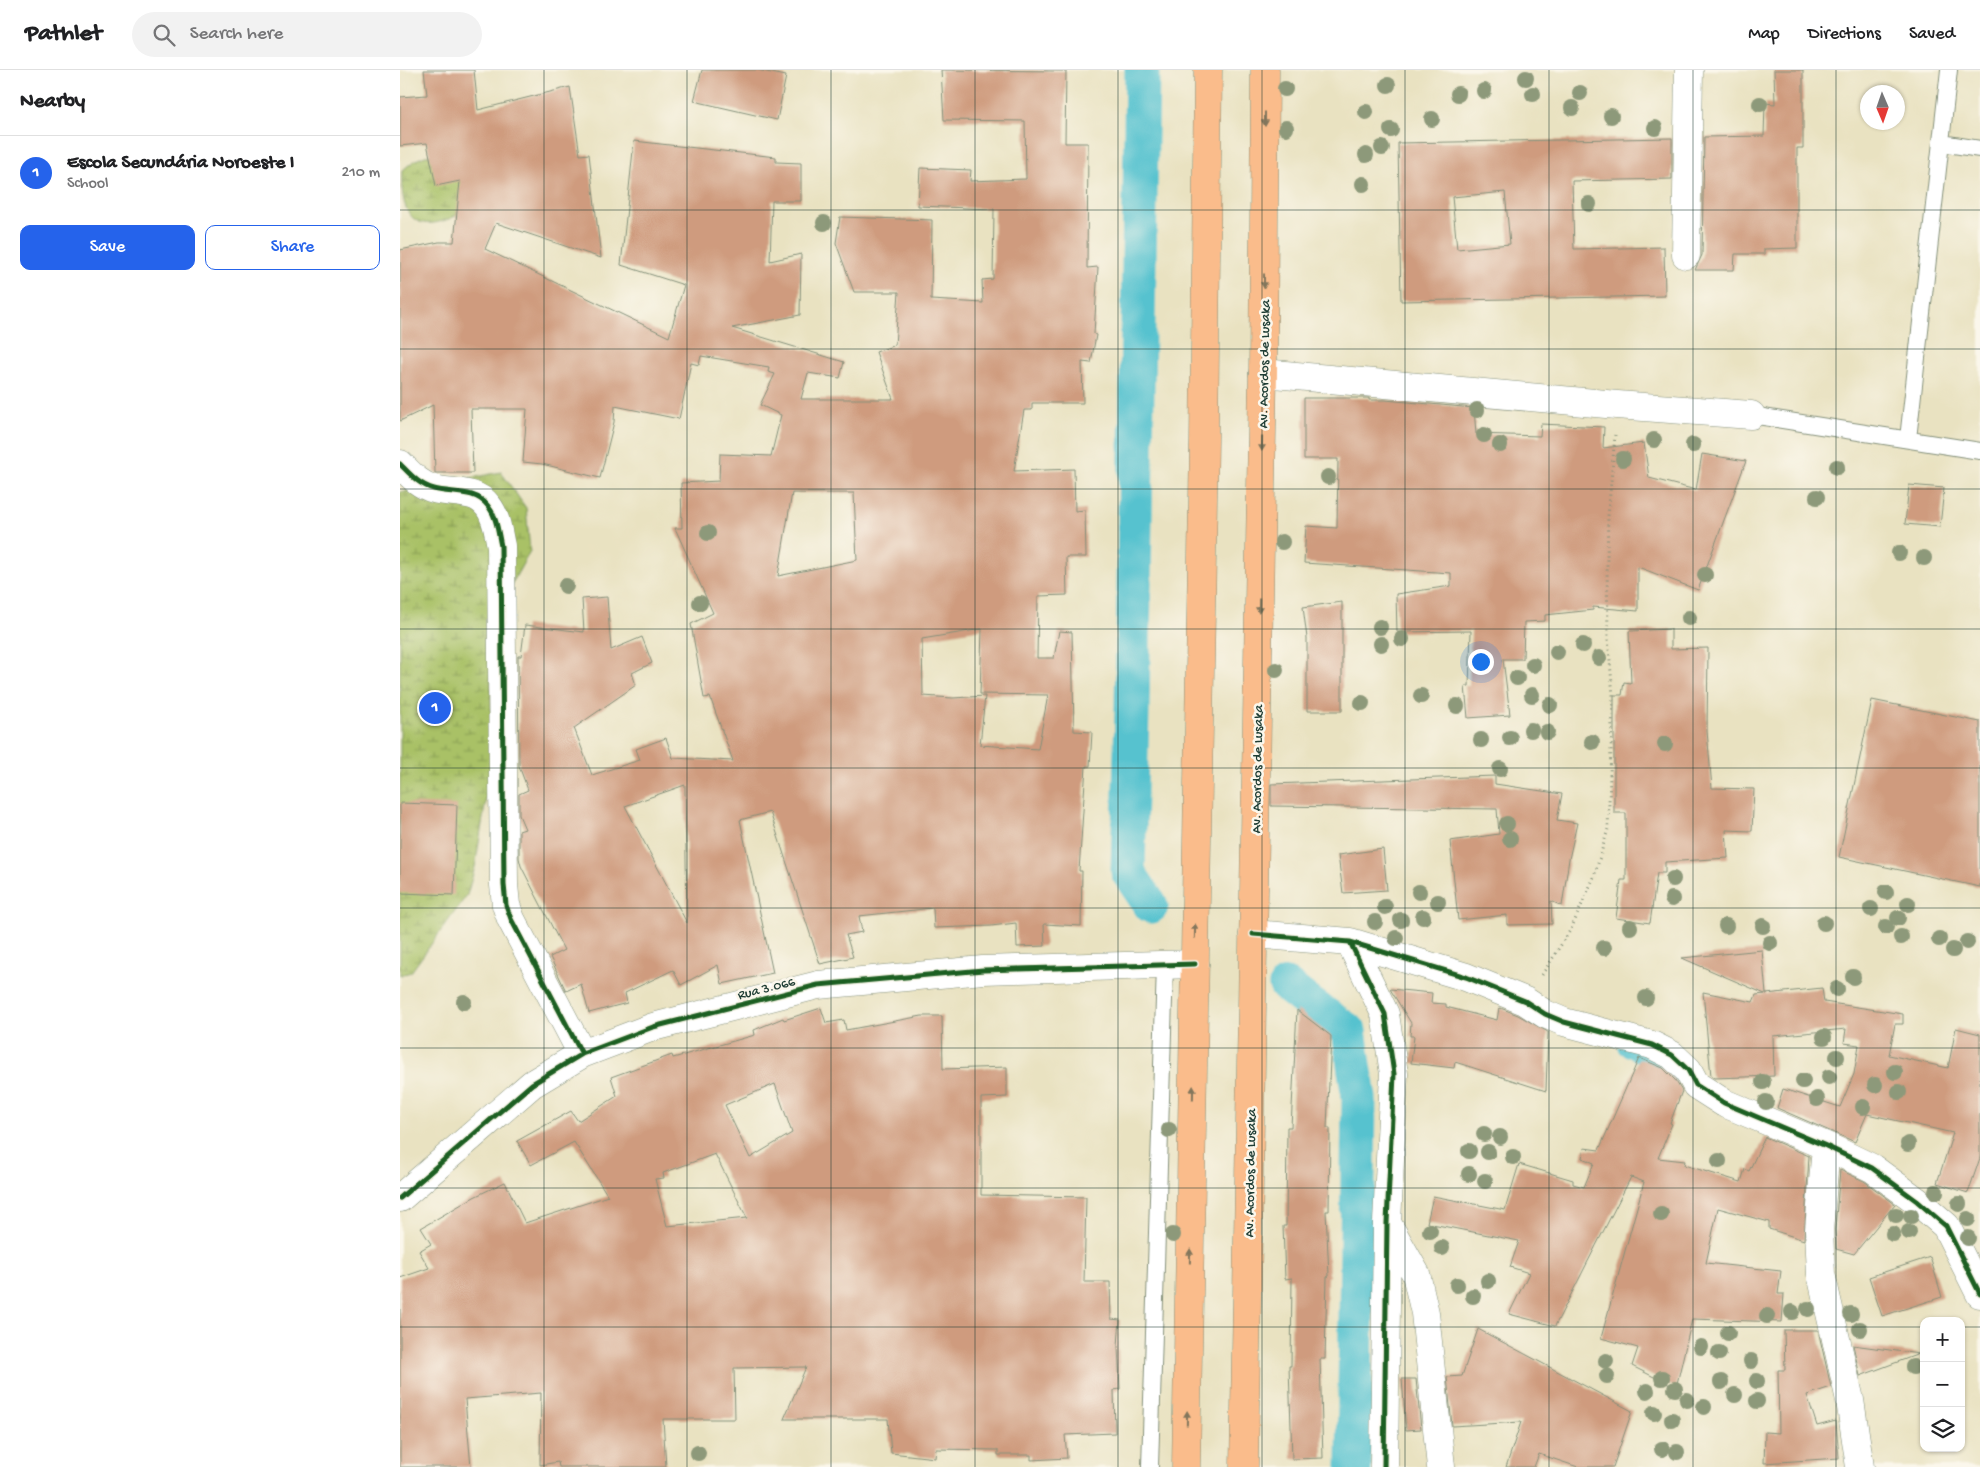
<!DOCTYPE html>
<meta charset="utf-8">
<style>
body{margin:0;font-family:"Gochi Hand",sans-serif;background:#f2f2f2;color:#202124}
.controls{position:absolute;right:15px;bottom:15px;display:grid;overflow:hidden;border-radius:10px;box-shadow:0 1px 4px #0004}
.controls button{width:45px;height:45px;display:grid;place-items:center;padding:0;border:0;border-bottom:1px solid #e0e0e0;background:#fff;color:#202124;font:25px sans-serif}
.compass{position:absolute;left:1460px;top:15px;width:45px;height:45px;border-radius:50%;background:#fff;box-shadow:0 1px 4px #0004;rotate:178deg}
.you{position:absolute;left:1080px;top:591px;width:18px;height:18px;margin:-12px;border:4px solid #fff;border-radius:50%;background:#1a73e8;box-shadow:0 0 0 8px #1a73e833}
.badge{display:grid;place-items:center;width:32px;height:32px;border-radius:50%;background:#2563eb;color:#fff;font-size:16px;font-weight:700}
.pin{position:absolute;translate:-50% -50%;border:2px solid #fff;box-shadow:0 1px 5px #0006}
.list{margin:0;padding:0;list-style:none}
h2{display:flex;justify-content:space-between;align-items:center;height:65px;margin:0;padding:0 20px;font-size:21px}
h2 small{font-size:16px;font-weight:400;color:#757577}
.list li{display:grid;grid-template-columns:32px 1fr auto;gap:15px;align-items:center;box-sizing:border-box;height:75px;padding:0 20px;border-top:1px solid #e0e0e0}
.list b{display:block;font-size:19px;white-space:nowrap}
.list p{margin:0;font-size:16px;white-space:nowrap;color:#757577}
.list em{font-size:16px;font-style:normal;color:#757577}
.actions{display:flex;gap:10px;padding:15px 20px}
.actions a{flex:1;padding:11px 0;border:1px solid #2563eb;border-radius:10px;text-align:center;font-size:18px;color:#2563eb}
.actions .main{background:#2563eb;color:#fff}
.icon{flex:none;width:28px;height:28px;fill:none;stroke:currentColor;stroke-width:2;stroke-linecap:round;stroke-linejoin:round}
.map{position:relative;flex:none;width:1580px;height:1397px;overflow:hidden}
header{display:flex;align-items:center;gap:30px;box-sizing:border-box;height:70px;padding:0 25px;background:#fff;border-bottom:1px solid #e0e0e0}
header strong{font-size:24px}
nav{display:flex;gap:28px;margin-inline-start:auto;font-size:18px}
.search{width:350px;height:45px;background:#f2f2f2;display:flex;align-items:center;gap:12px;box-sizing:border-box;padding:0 18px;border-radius:28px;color:#757577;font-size:19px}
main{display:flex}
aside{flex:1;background:#fff}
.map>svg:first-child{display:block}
.wetland{fill:url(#wetland-marsh);stroke:#647f4d}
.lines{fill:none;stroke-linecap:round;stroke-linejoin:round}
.stream{stroke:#56c2cf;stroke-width:10}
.canal{stroke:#56c2cf;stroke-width:35}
.building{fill:#cf9b7e;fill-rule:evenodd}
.lane-casing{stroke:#84907a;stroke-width:18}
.street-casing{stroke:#84907a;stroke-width:29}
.primary-casing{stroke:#84907a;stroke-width:29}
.path{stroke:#84907a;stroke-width:3;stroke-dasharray:1 4;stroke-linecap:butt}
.lane{stroke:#fff;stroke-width:16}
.street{stroke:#fff;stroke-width:28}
.primary{stroke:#fabc8b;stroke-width:28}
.cycleway-casing{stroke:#fbf7ec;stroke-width:8}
.cycleway{stroke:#1b5e20;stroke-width:5}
.tree{fill:#8d997a}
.oneway{fill:#82765b}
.grid{fill:none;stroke:#1f3d34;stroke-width:1;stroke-opacity:0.55}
.labels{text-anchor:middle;stroke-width:5;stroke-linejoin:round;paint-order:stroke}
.street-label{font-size:14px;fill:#1f3d34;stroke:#fbf7ec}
</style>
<header>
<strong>Pathlet</strong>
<div class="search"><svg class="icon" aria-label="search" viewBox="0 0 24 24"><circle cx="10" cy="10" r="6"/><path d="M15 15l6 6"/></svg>Search here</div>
<nav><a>Map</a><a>Directions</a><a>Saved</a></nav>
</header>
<main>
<aside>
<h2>Nearby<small></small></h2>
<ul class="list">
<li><span class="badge">1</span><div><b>Escola Secundária Noroeste I</b><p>School</p></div><em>210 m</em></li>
</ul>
<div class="actions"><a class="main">Save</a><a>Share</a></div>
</aside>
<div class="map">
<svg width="1580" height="1397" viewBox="0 0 1580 1397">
<defs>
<pattern id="wetland-marsh" width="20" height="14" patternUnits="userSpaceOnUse" patternTransform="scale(1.25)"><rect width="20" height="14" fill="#a9c166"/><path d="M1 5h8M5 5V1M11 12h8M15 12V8" fill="none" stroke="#899e55"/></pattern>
</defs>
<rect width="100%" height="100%" fill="#fbf7ec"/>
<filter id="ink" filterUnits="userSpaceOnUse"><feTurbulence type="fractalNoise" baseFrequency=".02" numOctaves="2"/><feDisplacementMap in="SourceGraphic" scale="10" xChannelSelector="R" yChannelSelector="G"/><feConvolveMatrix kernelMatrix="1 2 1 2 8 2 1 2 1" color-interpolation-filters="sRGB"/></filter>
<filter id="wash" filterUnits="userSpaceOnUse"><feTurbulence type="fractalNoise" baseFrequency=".0096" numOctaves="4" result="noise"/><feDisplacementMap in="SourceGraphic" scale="20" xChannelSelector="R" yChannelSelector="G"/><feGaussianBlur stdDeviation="1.12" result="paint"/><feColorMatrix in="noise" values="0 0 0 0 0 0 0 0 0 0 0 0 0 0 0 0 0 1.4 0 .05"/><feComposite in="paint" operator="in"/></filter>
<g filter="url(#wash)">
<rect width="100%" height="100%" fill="#e9e2c1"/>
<path class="wetland" d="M64,83l-6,62c-44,21 -58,1 -56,-44 22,-21 33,-16 62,-18z
M101,402l25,36 4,43 -39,70v148l-16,98 -8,28 -56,77 -11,3v-483z"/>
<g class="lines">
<path class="stream" d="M886,915l63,46 10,67 -5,369
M1223,979l59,29"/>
<path class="canal" d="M742,0l-10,643 -4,159 23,34
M886,915l23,18 40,28 10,67 -5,369"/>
</g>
<g id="blocks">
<path class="building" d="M24,0h50l4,40 92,-23 10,68 9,-1 12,104 -105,-35 -11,26 184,88 15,-52 -63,-20 13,-124 142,16v5l25,1v38h-29l-2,60 31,-7 -1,61 -68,13 112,34 -4,16 -32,-5 -7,26h92l-17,-47 19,-7 4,-53h-45l-18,-49 4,-26 92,3 -1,80 52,3 -1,-23 11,-1 1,-70 -76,-3 2,-38 51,2 -1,11 56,-2 -1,-58 -81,-1 -3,-50 125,1 -1,72h23l-1,125 11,-1 -4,67 2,1 -5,28 -9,-1 1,41h-51v7h-8l-10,61 60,-2 1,42 10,-1 1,47h-20l1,38 -29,1 -1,62h17l5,-27 13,1 2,99 18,1 -2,34h-4l-7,105h3l-1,55 -37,-2 1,22 -28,1 -1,-24 -25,3 -57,2 -1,-20 -74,8 3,16 -16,3 7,22 -33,7 -50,-152 -30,8 33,153 -51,11 -4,-19 -37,20 -8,-15 -48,23 2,10 -38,10 -8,-29 -15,7 -16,-34 14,-7 -43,-84 -2,-8v-27l6,-2 -6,-14v-21l9,-4 -9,-24 -1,-110h3l4,-31 59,7 -2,-33 25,-2 4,53 31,-13 10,26 -20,10 4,12 -62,43 18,47 48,-15 -4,-11 30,-11 7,20 60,3 -23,-64 -6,1 -13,-74 22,-11 -38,-85h7l-1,-45 38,-2 1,-27 51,2 10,-41 -21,-10 15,-31 -7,-2 1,-5 -68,-11 -2,9 -8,-2 -12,56 -64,-13 -1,16 -14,56 -58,-14 -19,-2 4,-53h-56l2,64h-38l-2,-68 -33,16v-171l39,-8h15l6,-61 -24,5 -9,-43 -27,3v-49l27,-2zM392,423h62l3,67 -79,16zM582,559l-2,65 68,1 -10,54 -58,-4 5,-49 -32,2 -30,-2 -1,-57zM285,715l2,138 -62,-117z
M302,0h55l29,6 -9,44 -83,-19z
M1374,0h29v78h-6v100l-33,1v5h-29l-1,16h-39l7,-15 2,-118 60,-1 1,-33 10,1z
M1272,68v41l-100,2 2,68 90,-2 1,49 -264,5 -3,-158zM1105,122l5,52 -53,5 -5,-52z
M904,328h65v2h16l89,8 2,26 64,2 1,-12 63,3 -1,21 41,-5 5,35 47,12 6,-36 44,7 -48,129 -60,-23v44l-45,-4v3l-48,5v6l-21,1 -1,37h-20l7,56 -42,3 -3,-32h4l2,-55 -74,1 -1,-38 55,-8v-13l-147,-10 2,-37 31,2 1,-69h-34z
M1509,415l35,3 -4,39 -35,-3z
M942,532v109h-35v-73l-4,-31z
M1271,559v20l37,-1 -1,83 5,57 42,1 -2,42 -26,-1 2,28 -63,4v11h-8l-7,50 -34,-5 5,-38h5v-67h-12v-118h8l2,-13 7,1 -2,-52z
M1472,630l108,22v165l-141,-30z
M1095,706v8l67,10 -5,26 20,3 -8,36 -7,47 -11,-5 1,23 -45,1v-10l-49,5 -8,-79 49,-7 -2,-25 -226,-3v-22z
M0,733l57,2 -3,90 -54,-2z
M983,779l4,41 -44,3 -5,-38z
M1362,880l4,44 56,-6 2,14 79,12v10h-8l-6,31 59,13 8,-40 24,6v124l-12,35 -31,-10 16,-50 -86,-19 -12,28 -78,-34 6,-19 57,18 14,-33 5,-29 -15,-2 2,-14 -73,7 1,40 -60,2 -3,-2 -8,-84 50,10 3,-7 9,-1 -83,-36z
M990,919l42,4 -1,10 15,1v3l51,13 2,-12 4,1 15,6 30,17 -2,59 -91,-29 -1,6 -43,-5 3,-27h-4l1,-13z
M421,938l5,15 18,-3 2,10 76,-14h20l1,53 64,-2v30l-26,1v97l105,2 -2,85h26l1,37 9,1 -2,26 2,43 -6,1 1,43 -50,2 2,23 -36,2v-5h-33v-5l-62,-1 -1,9 -44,-5 -3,-34h-104l22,-52 -72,1 1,51h-72l3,48h-107l-1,-5 -18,3 1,-72 -76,6 6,68h-71v-189l29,-10 -10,-17 12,-7 -10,-16 53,-31 31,-15 20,41 83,-27 -34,-54 -43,23 -14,-24 54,-30 7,10 39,-25 -6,-19 61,-22 1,3 82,-23 -1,-5 29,-12 1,2zM375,1014l17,49 -42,25 -25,-53zM315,1084l32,64 -80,8 -12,-47 9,-1 -1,-5z
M897,940l34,26 -4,92h3l-1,83h-3l3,65 -2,1 -2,82h-5l3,99 -31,1 -3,-93h2l1,-88 -7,1 -2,-53h3l1,-99h4z
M1239,988l24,10 12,12 7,11 -12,32 2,1 -14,34 27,3 -1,4 57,17 4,-13 4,2 16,-34 44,19 -5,84 -35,-11v-7l-51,-14 -12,55 75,8 -3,23h6l-2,28 -90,-3 -16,69 -44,-22 6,-18 -37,-10 43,-156 -13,-5 -76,149 -46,-12 20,-41 -19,-6 9,-26 -92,-18 6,-27 72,14 14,-46 54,16v4l11,3 10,-24 -12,-5 2,-10 15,2z
M1440,1100l24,11 31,23 -41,50 -18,-5 -1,-19z
M1530,1187l12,40 -60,19 -13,-39z
M1078,1259l154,82 -19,56h-35l-39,-13 -5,13h-28l15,-45 -69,4 -5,-49 15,-1z
M1384,1260h34l13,57 -24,8 10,31 19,-5 3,37 -75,5 1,-31 14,1 -1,-63h7z
M1453,1275l66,9 -59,22z
M1002,1309h14l5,50 -15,1z"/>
</g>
</g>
<g filter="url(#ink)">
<use href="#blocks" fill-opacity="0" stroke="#84907a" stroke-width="1"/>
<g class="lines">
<g class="lane-casing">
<path id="lane" d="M1541,73l39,6
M1351,345l229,36
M1508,369l41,-369
M750,1397l15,-502"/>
</g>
<g class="street-casing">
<path id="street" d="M1286,185l3,-185
M863,303l354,32 134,10
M0,394c10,10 19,21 34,25 18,5 41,0 54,17 9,11 10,27 13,40l3,339 2,20 5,14 71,135
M853,864l97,8 35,72 9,60 -7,149 -3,244
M950,872l116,35 59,24 20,13 19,8 88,23 20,10 16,15 8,15 28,18 102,43 46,22 45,33 29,25 34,68
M1426,1076l-7,84 2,44 29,126 10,67
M0,1128l132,-114 50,-30 71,-27 165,-42 165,-15 212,-6
M987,1153l29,51 9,39 16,154"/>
</g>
<g class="primary-casing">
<path id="primary" d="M786,1397l18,-1026 4,-371
M844,1397l19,-1094 2,-303"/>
</g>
<path class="path" d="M1142,905l29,-46 23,-52 14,-48 5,-133 -5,-58 -1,-77 1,-45 7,-81"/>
<use href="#lane" class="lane"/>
<use href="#street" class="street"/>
<use href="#primary" class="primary"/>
<g class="cycleway-casing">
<path id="cycleway" d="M0,394c10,10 19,21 34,25 18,5 41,0 54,17 9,11 10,27 13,40l3,339 2,20 5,14 71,135
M853,864l97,8 35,72 9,60 -7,149 -3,244
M950,872l116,35 59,24 20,13 19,8 88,23 20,10 16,15 8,15 28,18 102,43 46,22 45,33 29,25 34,68
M0,1128l132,-114 50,-30 71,-27 165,-42 165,-15 212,-6"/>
</g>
<use href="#cycleway" class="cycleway"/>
</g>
<g class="tree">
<circle cx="1126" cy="8" r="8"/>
<circle cx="988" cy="15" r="8"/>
<circle cx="885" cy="19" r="8"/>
<circle cx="1084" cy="21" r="8"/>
<circle cx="1180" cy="23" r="8"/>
<circle cx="1058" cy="24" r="8"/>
<circle cx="1133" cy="24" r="8"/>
<circle cx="1360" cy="34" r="8"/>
<circle cx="1172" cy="38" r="8"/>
<circle cx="966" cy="42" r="8"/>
<circle cx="1211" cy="46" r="8"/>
<circle cx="1032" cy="49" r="8"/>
<circle cx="886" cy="58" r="8"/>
<circle cx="1255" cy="58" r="8"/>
<circle cx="991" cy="60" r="8"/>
<circle cx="982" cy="78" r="8"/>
<circle cx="966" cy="85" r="8"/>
<circle cx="963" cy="114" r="8"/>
<circle cx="1189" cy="134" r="8"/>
<circle cx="424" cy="153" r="8"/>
<circle cx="1077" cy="340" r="8"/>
<circle cx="1084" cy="365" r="8"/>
<circle cx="1254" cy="370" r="8"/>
<circle cx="1100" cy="375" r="8"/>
<circle cx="1293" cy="375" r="8"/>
<circle cx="1223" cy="389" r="8"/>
<circle cx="1437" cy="397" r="8"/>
<circle cx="928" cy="407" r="8"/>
<circle cx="1417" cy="427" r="8"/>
<circle cx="308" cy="463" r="8"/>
<circle cx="882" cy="472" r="8"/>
<circle cx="1499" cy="483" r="8"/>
<circle cx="1524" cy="488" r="8"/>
<circle cx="1305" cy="505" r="8"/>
<circle cx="166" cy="516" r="8"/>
<circle cx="300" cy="533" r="8"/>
<circle cx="1289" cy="548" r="8"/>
<circle cx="980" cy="557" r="8"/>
<circle cx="1002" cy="569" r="8"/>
<circle cx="981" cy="574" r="8"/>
<circle cx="1183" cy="575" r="8"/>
<circle cx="1157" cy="582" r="8"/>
<circle cx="1199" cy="588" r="8"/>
<circle cx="1133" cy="595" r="8"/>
<circle cx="876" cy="600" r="8"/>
<circle cx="1117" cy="608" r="8"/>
<circle cx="1132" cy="625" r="8"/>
<circle cx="1021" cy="626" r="8"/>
<circle cx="962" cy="633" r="8"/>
<circle cx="1150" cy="635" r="8"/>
<circle cx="1057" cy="636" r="8"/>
<circle cx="1131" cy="660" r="8"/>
<circle cx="1147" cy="662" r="8"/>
<circle cx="1110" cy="668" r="8"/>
<circle cx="1081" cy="670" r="8"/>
<circle cx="1192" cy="672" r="8"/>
<circle cx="1265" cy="674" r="8"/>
<circle cx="1100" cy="699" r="8"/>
<circle cx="1107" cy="754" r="8"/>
<circle cx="1110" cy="769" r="8"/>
<circle cx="1273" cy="809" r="8"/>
<circle cx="1019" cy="822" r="8"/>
<circle cx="1486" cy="822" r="8"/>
<circle cx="1272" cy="829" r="8"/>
<circle cx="1038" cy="832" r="8"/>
<circle cx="1508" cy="834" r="8"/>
<circle cx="985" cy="837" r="8"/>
<circle cx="1471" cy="839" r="8"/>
<circle cx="1023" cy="847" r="8"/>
<circle cx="1498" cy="848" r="8"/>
<circle cx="1001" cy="850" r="8"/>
<circle cx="975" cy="852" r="8"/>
<circle cx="1424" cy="853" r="8"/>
<circle cx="1326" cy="856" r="8"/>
<circle cx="1363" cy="856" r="8"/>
<circle cx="1230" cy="857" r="8"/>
<circle cx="1486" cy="857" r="8"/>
<circle cx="1501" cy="867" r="8"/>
<circle cx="996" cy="868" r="8"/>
<circle cx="1539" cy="869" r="8"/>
<circle cx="1567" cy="872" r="8"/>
<circle cx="1370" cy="873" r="8"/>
<circle cx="1204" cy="878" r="8"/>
<circle cx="1553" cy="880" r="8"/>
<circle cx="1453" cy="907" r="8"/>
<circle cx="1437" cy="919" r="8"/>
<circle cx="1246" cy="928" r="8"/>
<circle cx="64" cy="932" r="8"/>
<circle cx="1424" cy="967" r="8"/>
<circle cx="1437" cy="987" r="8"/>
<circle cx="1495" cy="1002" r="8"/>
<circle cx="1429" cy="1007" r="8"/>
<circle cx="1403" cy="1011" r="8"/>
<circle cx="1363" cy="1012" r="8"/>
<circle cx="1475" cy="1015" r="8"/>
<circle cx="1499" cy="1022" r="8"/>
<circle cx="1417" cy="1029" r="8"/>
<circle cx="1366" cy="1032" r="8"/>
<circle cx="1463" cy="1037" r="8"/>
<circle cx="769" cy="1060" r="8"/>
<circle cx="1084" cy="1064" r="8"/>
<circle cx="1100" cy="1067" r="8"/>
<circle cx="1508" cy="1074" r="8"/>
<circle cx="1069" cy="1081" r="8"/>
<circle cx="1088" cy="1082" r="8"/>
<circle cx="1113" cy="1087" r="8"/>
<circle cx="1319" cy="1091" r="8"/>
<circle cx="1069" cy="1104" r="8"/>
<circle cx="1085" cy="1111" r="8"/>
<circle cx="1536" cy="1122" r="8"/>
<circle cx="1559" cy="1134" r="8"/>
<circle cx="1261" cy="1144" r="8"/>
<circle cx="1496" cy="1145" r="8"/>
<circle cx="1511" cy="1146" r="8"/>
<circle cx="1568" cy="1149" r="8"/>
<circle cx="1030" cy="1161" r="8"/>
<circle cx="1509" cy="1162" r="8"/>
<circle cx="1493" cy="1164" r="8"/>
<circle cx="773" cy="1165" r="8"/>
<circle cx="1568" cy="1168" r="8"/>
<circle cx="1042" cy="1178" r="8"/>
<circle cx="1088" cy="1211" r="8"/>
<circle cx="1057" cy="1215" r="8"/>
<circle cx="1073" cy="1226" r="8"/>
<circle cx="1408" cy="1239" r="8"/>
<circle cx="1392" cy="1242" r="8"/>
<circle cx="1451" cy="1244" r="8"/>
<circle cx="1367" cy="1246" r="8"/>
<circle cx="1460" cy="1259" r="8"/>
<circle cx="1328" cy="1263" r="8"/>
<circle cx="1301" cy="1277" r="8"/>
<circle cx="1319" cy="1283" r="8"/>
<circle cx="1206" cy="1291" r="8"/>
<circle cx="1351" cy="1291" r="8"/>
<circle cx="1513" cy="1297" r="8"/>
<circle cx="1207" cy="1306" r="8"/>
<circle cx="1262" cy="1308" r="8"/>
<circle cx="1357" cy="1311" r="8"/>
<circle cx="1321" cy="1312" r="8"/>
<circle cx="1275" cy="1319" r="8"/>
<circle cx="1247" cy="1321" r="8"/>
<circle cx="1335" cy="1325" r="8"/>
<circle cx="1287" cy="1330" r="8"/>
<circle cx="1357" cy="1331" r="8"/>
<circle cx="1304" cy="1337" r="8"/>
<circle cx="1254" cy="1343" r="8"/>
<circle cx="1272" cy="1350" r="8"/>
<circle cx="1262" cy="1379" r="8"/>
<circle cx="1277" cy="1382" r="8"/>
<circle cx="298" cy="1383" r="8"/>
</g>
<defs><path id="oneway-solid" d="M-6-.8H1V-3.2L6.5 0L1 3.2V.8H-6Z" transform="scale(1.25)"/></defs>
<g class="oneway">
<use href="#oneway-solid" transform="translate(865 49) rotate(90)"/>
<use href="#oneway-solid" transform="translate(864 211) rotate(90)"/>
<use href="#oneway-solid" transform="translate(862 374) rotate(91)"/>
<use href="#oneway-solid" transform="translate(859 536) rotate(91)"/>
<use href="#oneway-solid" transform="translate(795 861) rotate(-89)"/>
<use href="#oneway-solid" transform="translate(793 1023) rotate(-89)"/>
<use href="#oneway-solid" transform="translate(790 1186) rotate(-89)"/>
<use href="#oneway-solid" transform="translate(787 1348) rotate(-89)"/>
</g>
</g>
<path class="grid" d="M144,0v1397M287,0v1397M431,0v1397M575,0v1397M718,0v1397M862,0v1397M1005,0v1397M1149,0v1397M1293,0v1397M1436,0v1397M0,140h1580M0,279h1580M0,419h1580M0,559h1580M0,698h1580M0,838h1580M0,978h1580M0,1118h1580M0,1257h1524M1561,1257h19"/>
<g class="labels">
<g class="street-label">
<text transform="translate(863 294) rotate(-89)" y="5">Av. Acordos de Lusaka</text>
<text transform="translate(856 699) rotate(-89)" y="5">Av. Acordos de Lusaka</text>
<text transform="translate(366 917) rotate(-14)" y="5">Rua 3.066</text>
<text transform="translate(849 1103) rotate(-89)" y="5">Av. Acordos de Lusaka</text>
</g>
</g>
</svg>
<div class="controls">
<button>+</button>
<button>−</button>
<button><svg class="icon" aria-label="layers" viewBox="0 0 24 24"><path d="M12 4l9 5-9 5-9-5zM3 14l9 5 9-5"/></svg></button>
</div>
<svg class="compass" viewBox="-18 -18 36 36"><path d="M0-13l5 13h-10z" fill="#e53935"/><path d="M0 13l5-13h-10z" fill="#757577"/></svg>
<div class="you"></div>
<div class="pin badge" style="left:35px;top:638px">1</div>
</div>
</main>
